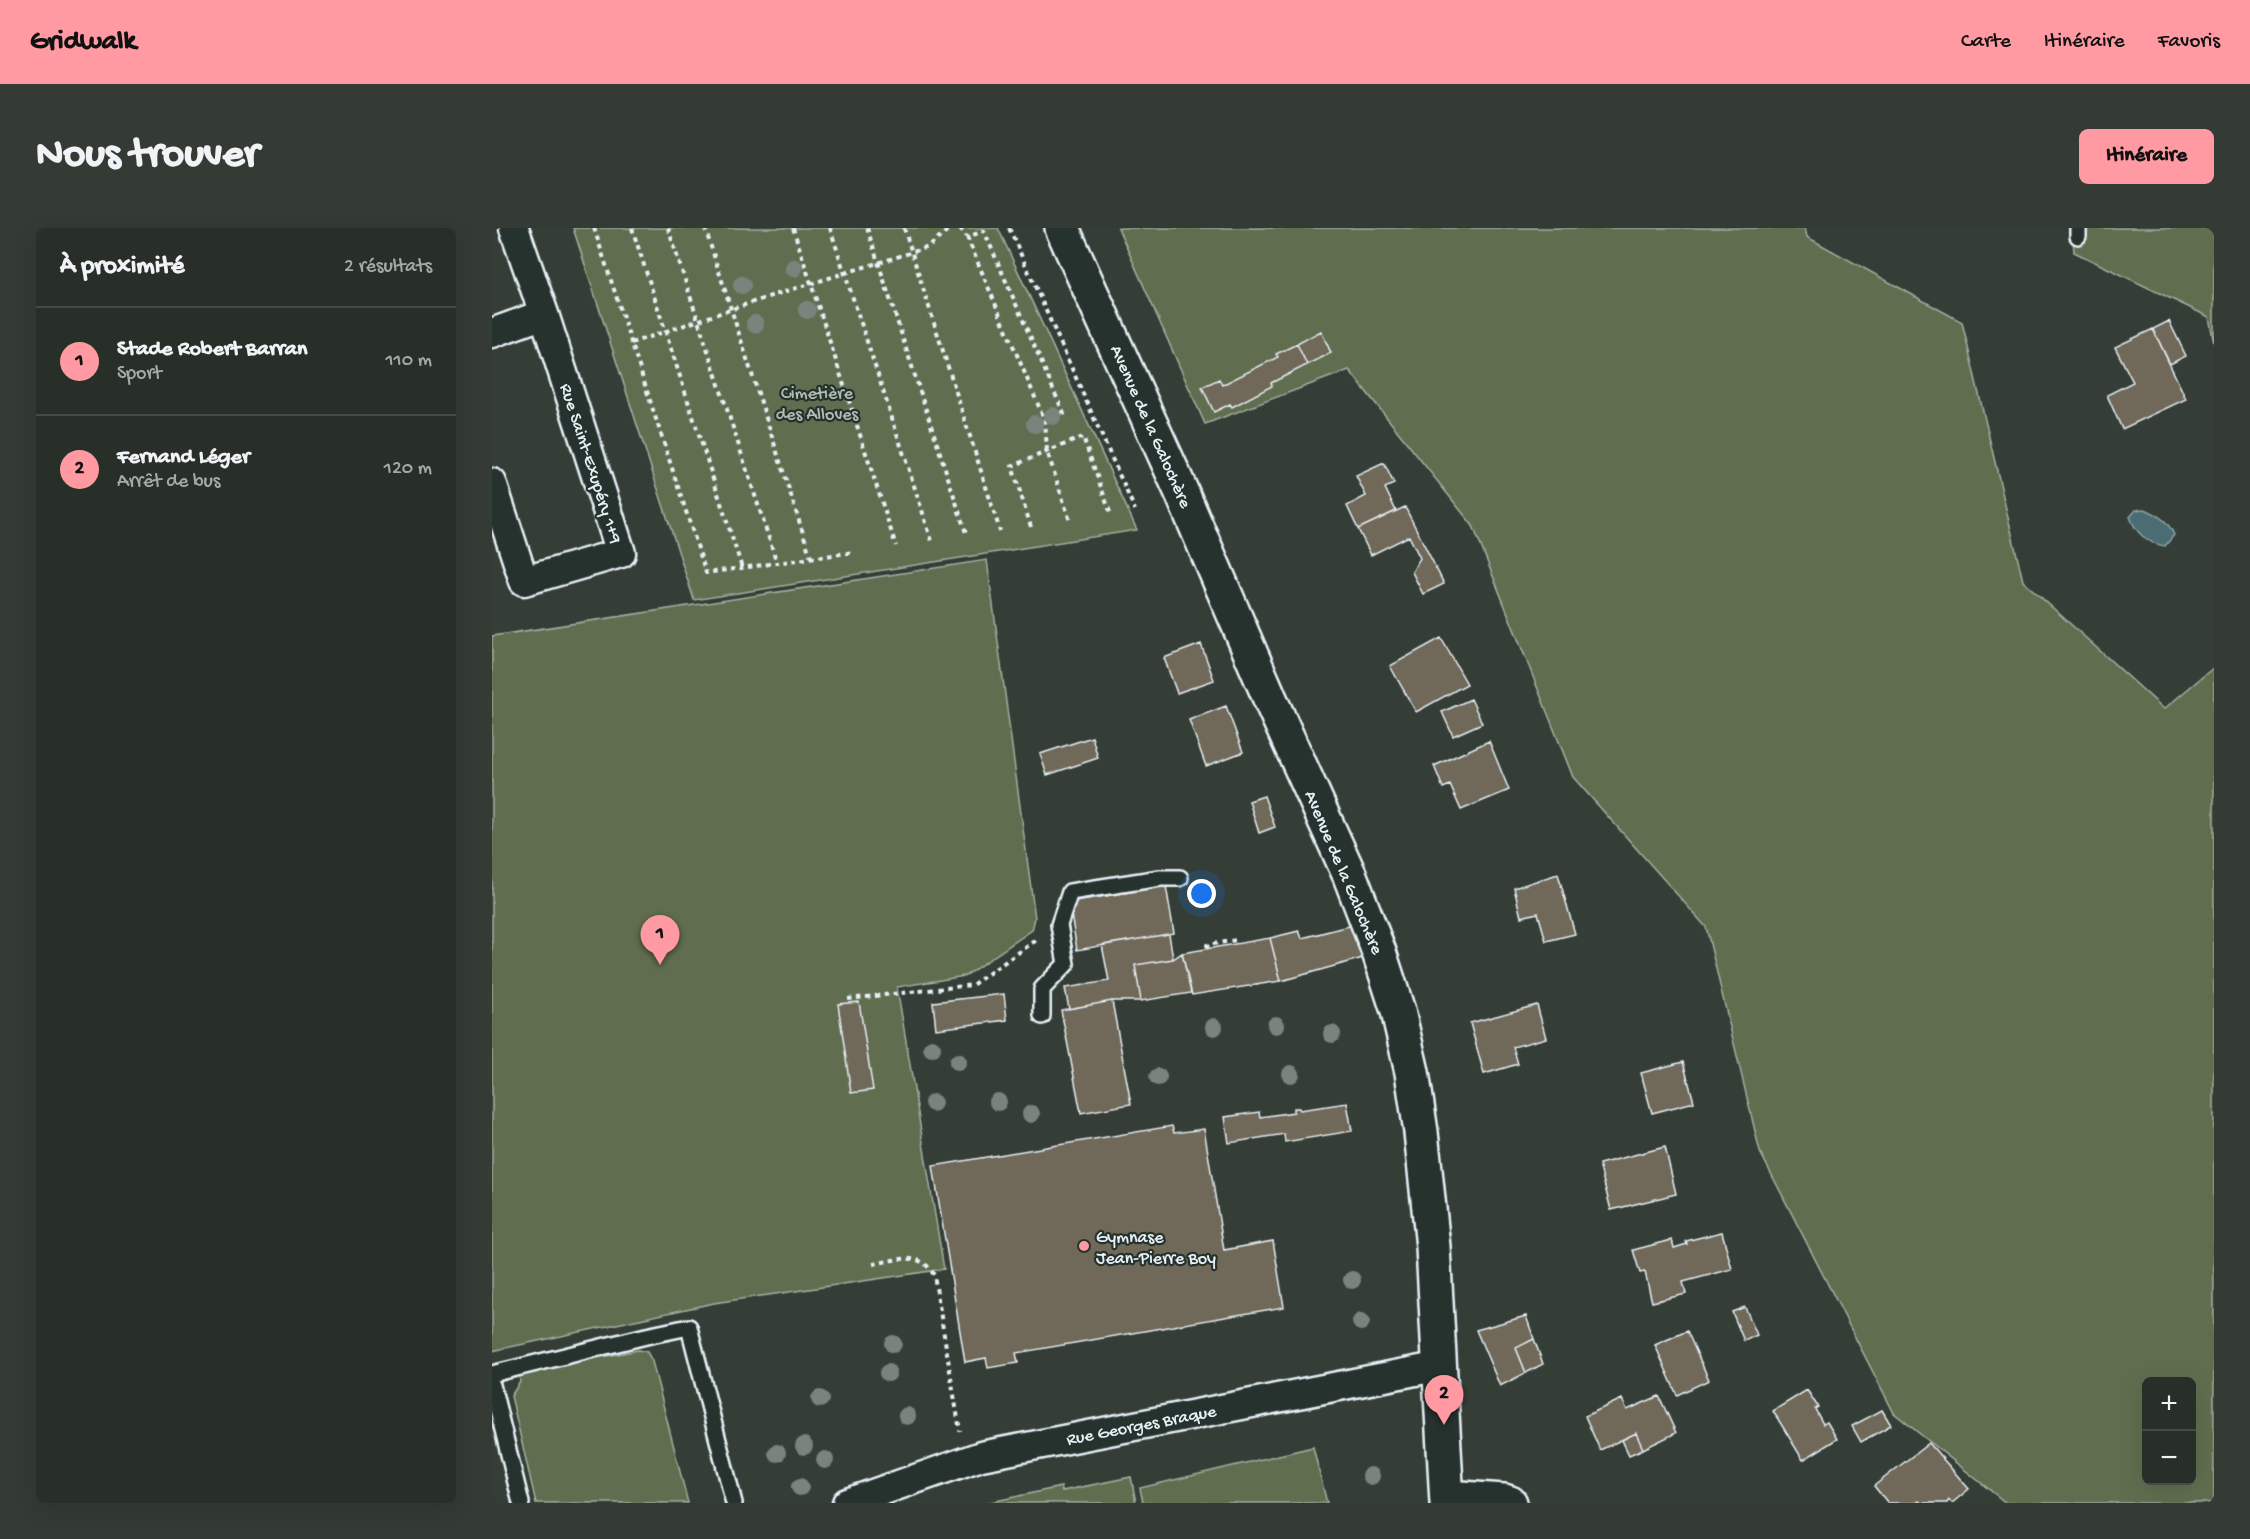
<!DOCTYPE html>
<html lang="fr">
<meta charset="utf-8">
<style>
body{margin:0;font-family:"Gochi Hand",sans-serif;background:#343a34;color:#f1f3f6}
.controls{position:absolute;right:18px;bottom:18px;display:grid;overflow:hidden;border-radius:9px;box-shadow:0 6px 24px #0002}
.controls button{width:54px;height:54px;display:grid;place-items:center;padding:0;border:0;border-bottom:2px solid #444a45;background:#282e28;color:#f1f3f6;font:30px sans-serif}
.you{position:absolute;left:710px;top:666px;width:21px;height:21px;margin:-15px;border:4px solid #fff;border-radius:50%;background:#1a73e8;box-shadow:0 0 0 9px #1a73e833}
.badge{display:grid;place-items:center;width:39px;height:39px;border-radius:50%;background:#ff9aa2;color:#111;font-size:20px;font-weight:700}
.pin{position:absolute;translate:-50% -50px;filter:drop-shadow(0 2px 3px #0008)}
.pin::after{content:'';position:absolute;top:32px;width:21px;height:18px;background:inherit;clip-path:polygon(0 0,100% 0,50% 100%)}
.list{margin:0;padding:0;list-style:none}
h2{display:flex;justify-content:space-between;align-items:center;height:78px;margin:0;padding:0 24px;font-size:26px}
h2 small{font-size:20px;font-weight:400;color:#a5a8a8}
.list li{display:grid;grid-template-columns:39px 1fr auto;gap:18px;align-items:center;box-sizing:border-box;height:108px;padding:0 24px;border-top:2px solid #444a45}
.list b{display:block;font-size:22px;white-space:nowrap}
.list p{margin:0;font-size:20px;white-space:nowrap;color:#a5a8a8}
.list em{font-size:20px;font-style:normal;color:#a5a8a8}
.map{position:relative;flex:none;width:1722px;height:1275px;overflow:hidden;border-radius:9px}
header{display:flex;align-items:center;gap:36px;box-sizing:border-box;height:84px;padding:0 30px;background:#ff9aa2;color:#111}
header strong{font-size:28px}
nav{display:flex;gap:33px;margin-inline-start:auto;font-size:21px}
.intro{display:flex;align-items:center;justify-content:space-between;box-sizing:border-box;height:144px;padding:0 36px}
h1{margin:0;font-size:42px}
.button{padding:15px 27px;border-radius:9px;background:#ff9aa2;color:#111;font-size:21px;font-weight:700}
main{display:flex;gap:36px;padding:0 36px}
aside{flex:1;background:#282e28;border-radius:9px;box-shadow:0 6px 24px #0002}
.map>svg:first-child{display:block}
.green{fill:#616e50;stroke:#a4b0a4;stroke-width:1.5;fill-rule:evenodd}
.water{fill:#4b6c72;stroke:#8aa1a8;stroke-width:1.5}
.building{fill:#706858;stroke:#e8f1f8;stroke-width:1.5}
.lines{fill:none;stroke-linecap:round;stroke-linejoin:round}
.lane-casing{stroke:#e8f1f8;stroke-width:20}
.street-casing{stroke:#e8f1f8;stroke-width:33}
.secondary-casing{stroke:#e8f1f8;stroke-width:38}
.path{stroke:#e8f1f8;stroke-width:4;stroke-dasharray:4.5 4.5;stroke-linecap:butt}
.lane{stroke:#26332d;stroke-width:15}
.street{stroke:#26332d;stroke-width:28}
.secondary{stroke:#26332d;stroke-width:33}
.tree{fill:#7a847c}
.poi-dot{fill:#ff9aa2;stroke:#26332d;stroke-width:2}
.labels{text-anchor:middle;stroke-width:4.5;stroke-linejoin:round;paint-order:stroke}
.park-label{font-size:18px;fill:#b2bdb5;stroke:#26332d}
.street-label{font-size:18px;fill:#e8f1f8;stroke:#26332d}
.poi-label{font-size:18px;fill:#e8f1f8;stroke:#26332d;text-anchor:start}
</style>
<header>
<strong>Gridwalk</strong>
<nav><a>Carte</a><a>Itinéraire</a><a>Favoris</a></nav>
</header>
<div class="intro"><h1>Nous trouver</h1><a class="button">Itinéraire</a></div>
<main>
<aside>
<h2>À proximité<small>2 résultats</small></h2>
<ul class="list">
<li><span class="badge">1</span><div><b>Stade Robert Barran</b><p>Sport</p></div><em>110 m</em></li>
<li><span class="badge">2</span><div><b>Fernand Léger</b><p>Arrêt de bus</p></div><em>120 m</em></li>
</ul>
</aside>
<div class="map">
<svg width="1722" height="1275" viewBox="0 0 1722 1275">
<rect width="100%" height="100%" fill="#353e36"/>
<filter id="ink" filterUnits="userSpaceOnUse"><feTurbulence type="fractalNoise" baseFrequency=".0167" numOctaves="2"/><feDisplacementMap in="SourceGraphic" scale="12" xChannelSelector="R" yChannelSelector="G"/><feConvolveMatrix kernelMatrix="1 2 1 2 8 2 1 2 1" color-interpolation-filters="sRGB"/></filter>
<g filter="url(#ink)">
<path class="green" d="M81,0h425l139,302 -443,70z
M626,0h687l2,9 155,85 61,259 141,128 50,-42v836h-208l-112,-90 -134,-261 -54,-225 -133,-150 -100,-251 -124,-156 -144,54zM1654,1154h46v98h-46z
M1580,0h142v115l-5,-26 -135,-65z
M495,332l48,358 -3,12 -67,46 -68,11 47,282 -230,34 -222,48v-715z
M146,1122l9,2 5,9 36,142h-152l-25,-107 9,-14 -1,-9z
M821,1219l14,56h-184l-3,-15z
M639,1249l5,26h-150l75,-16 1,4z"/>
<path class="water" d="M1653,281c12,5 24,13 29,26l-9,11c-18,-3 -29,-12 -35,-29l6,-7z"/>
<path class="building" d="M1677,93l17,35 -16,8 -17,-35z
M1661,101l33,70 -64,30 -15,-34 26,-13 -18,-35z
M829,103l10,22 -24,12 -10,-21z
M805,116l10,21 -36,18 1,3 -40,21 -2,-3 -16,8 -12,-25 17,-8 3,6 56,-28 -2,-3z
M892,235l10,21 -9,4 11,23 -38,18 -11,-23 19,-10 -10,-20z
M913,279l39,77 -21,10 -11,-22 8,-14 -11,-22 -38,19 -13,-26z
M949,410l26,46 -51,28 -26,-46z
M709,416l13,36 -37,13 -13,-35z
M979,471l11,24 -29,13 -11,-24z
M734,478l17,46 -37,14 -17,-46z
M600,509l6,21 -51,17 -7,-21z
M997,513l20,49 -48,20 -11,-25 -7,3 -9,-22z
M772,568l11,31 -16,6 -10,-32z
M1066,646l17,60 -29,7 -8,-28 -17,4 -7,-29z
M674,658l8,47 -97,17 -8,-48z
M861,697l10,33 -82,23 -11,-43 29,-7 3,7z
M677,706l4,25 -38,6 6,36h-29l-43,8 -4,-21 44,-7 -7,-36z
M778,710l11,43 -89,14 -10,-42z
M690,725l9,40 -50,8 -6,-36 38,-6z
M512,766l3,26 -71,9 -3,-27z
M620,773l19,103 -50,9 -20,-103z
M367,774l14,88 -22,3 -13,-89z
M1045,777l9,33 -33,9 5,17 -34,10 -14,-51z
M1191,834l11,40 -42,11 -11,-40z
M855,875l5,28 -67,11 -1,-8 -55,9 -4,-26 34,-5 1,5 34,-5v-4h5l1,2z
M680,898l2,7 30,-4 20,121 49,-9 11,66 -268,46 2,10 -30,5 -2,-10 -21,4 -32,-196z
M1173,919l11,47 -65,16 -12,-46z
M1230,1004l10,37 -49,13 3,12 -34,8 -7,-30 -5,1 -7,-23 39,-10 2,8 13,-4 -1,-3z
M1253,1079l12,28 -13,6 -12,-29z
M1034,1088l8,23 -18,9 10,25 -26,13 -24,-56z
M1195,1103l22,49 -32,15 -22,-50z
M1042,1111l9,25 -17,9 -10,-25z
M1315,1162l11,17 -3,2 8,15 4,-2 10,17 -34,21 -30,-49z
M1167,1168l17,37 -33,16 -7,-16 -36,17 -15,-34 37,-17 5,11z
M1390,1182l9,15 -30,17 -9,-16z
M1144,1205l7,16 -14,6 -7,-15z
M1437,1215l40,46 -17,14 -3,-3 -2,3h-26l-2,-2 -3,2h-28l-14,-17z"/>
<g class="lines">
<g class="lane-casing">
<path id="lane" d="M1586,0v8
M550,788v-27l24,-25 -7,-39 11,-33 90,-14h20
M0,1146l154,-38 43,-9 45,176
M0,1157l29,118"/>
</g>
<g class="street-casing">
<path id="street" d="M0,105l52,-19
M0,255l32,98 97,-28 -77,-239 -30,-86
M355,1275l134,-47 460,-90"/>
</g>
<g class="secondary-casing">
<path id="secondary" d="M570,0l120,265 92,215 76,168 29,76 19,59 14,61 9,60 12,115 14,256
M955,1269l57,4 6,2"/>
</g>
<path class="path" d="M102,0l112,345 148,-21
M140,0l110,340
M176,0l109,335
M213,0l106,330
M301,0l103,318
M338,0l102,313
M375,0l100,308
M412,0l96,303
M468,0l7,9 17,-6 80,183 -19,7
M517,0l126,282
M475,9l78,184 2,30 23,70
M139,115l143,-48 155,-48 21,-19
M539,299l-19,-61 71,-29 28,78
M716,720l-1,-3 30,-5
M356,771l124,-14 66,-46
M381,1036c24,-4 47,-14 61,11l26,156"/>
<use href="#lane" class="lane"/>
<use href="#street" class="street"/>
<use href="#secondary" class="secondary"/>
</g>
<g class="tree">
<circle cx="302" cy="40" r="9"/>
<circle cx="250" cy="57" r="9"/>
<circle cx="315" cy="82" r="9"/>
<circle cx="263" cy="96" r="9"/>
<circle cx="561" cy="188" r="9"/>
<circle cx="543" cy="196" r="9"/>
<circle cx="784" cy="797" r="9"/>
<circle cx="722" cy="799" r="9"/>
<circle cx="840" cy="806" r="9"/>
<circle cx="440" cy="820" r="9"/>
<circle cx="466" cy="834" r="9"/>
<circle cx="799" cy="846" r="9"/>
<circle cx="666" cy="849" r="9"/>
<circle cx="506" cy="874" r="9"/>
<circle cx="441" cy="875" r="9"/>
<circle cx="539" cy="886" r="9"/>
<circle cx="860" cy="1052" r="9"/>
<circle cx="869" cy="1094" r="9"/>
<circle cx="401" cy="1116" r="9"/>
<circle cx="396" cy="1145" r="9"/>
<circle cx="328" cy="1171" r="9"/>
<circle cx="415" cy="1188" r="9"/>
<circle cx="312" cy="1218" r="9"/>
<circle cx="285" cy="1225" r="9"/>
<circle cx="333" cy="1232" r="9"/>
<circle cx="879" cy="1248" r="9"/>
<circle cx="308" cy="1259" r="9"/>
</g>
</g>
<circle class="poi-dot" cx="592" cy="1018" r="6"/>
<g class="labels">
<g class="park-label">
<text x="325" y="170">Cimetière<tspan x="325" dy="21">des Alloves</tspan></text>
</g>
<g class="street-label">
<text transform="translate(660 198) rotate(66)" y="6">Avenue de la Galochère</text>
<text transform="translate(100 235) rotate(72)" y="6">Rue Saint-Exupéry 1+9</text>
<text transform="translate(853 644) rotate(67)" y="6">Avenue de la Galochère</text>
<text transform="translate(649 1196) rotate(-11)" y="6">Rue Georges Braque</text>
</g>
<g class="poi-label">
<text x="604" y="1014">Gymnase<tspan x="604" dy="21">Jean-Pierre Boy</tspan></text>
</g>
</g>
</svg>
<div class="controls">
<button>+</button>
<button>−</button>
</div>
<div class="you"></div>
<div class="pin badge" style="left:168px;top:737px">1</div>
<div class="pin badge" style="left:952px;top:1197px">2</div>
</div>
</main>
